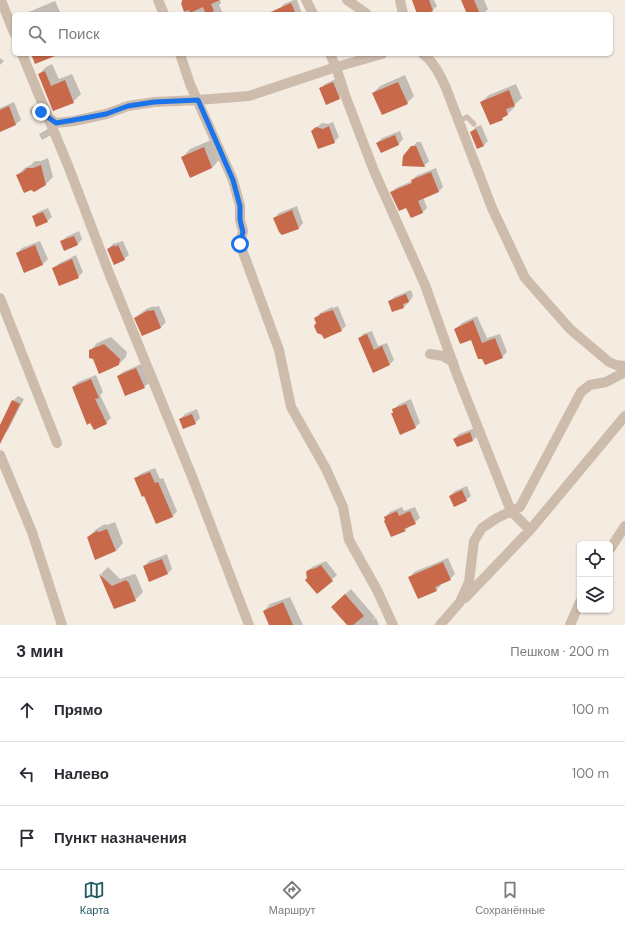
<!DOCTYPE html>
<html lang="ru">
<meta charset="utf-8">
<style>
body{margin:0;font-family:"DM Sans",sans-serif;background:#f7f7f7;color:#2b2b33}
.controls{position:absolute;right:12px;bottom:12px;display:grid;overflow:hidden;border-radius:6px;box-shadow:0 1px 3px #0004}
.controls button{width:36px;height:36px;display:grid;place-items:center;padding:0;border:0;border-bottom:1px solid #e1e1e2;background:#fff;color:#2b2b33;font:20px sans-serif}
.stop{position:absolute;width:12px;height:12px;margin:-9px;border:3px solid #1a73e8;border-radius:50%;background:#fff}
.stop.end{background:#1a73e8;border-color:#fff;box-shadow:0 1px 4px #0008}
.list{margin:0;padding:0;list-style:none}
h2{display:flex;justify-content:space-between;align-items:center;height:52px;margin:0;padding:0 16px;font-size:17px}
h2 small{font-size:13px;font-weight:400;color:#7c7c81}
.list li{display:grid;grid-template-columns:26px 1fr auto;gap:12px;align-items:center;box-sizing:border-box;height:64px;padding:0 16px;border-top:1px solid #e1e1e2}
.list b{display:block;font-size:15px;white-space:nowrap}
.list em{font-size:13px;font-style:normal;color:#7c7c81}
.icon{flex:none;width:22px;height:22px;fill:none;stroke:currentColor;stroke-width:2;stroke-linecap:round;stroke-linejoin:round}
.map{position:relative;flex:none;width:625px;height:625px;overflow:hidden}
.search{position:absolute;background:#fff;box-shadow:0 1px 3px #0004;left:12px;right:12px;top:12px;height:44px;display:flex;align-items:center;gap:10px;box-sizing:border-box;padding:0 14px;border-radius:6px;color:#7c7c81;font-size:15px}
.sheet{height:244px;background:#fff}
nav{display:flex;justify-content:space-around;align-items:center;box-sizing:border-box;height:56px;border-top:1px solid #e1e1e2;background:#fff;font-size:11px;color:#7c7c81}
nav a{display:grid;justify-items:center;gap:2px}
nav .on{color:#1f5a5e}
.map>svg:first-child{display:block}
.shadow{fill:#0003}
.building{fill:#c8694b}
.lines{fill:none;stroke-linecap:round;stroke-linejoin:round}
.service{stroke:#cdbbac;stroke-width:5}
.minor{stroke:#cdbbac;stroke-width:10}
.route{stroke:#1a73e8;stroke-width:5}
</style>
<div class="map">
<svg width="625" height="625" viewBox="0 0 625 625">
<rect width="100%" height="100%" fill="#f4ebe1"/>
<path class="shadow" d="M183,0h37l1,3 -2,2 4,9h-36l-5,-11z
M294,0h3l5,14h-21l-2,-5 5,-5z
M414,0h20l3,6 -5,5 -9,3h-5z
M462,0h22l4,9 -5,5h-15z
M55,1l6,13h-37z
M0,58l4,3 -4,4z
M52,64l7,15 13,-5 9,20 -8,8 -19,8 -15,-36 7,-7z
M405,75l9,21 -7,7 -34,-10 7,-7z
M338,78l6,15 -5,5 -19,-9 5,-5z
M516,84l6,14 -8,7 1,2 -13,12 -21,-17 8,-7z
M14,102l7,18 -5,4 -16,7v-23z
M333,122l6,15 -5,5 -22,-11 10,-8 6,1z
M481,125l7,16 -5,5 -12,-14 5,-5z
M48,129l3,6 -9,5 -3,-6z
M400,131l3,8 -4,5 -22,-1 5,-5z
M211,140l8,20 -7,8 -21,8 -8,-19 7,-8z
M417,142h4l8,19 -5,5 -12,-19z
M48,158l5,19 -7,7 -29,-9 8,-7 6,-3 4,-4h6z
M436,168l7,19 -4,4 -16,6 4,11 -4,4 -11,5 -5,-10 -15,-15 4,-4 16,-7 4,-5z
M297,206l6,17 -4,5 -17,6 -8,-16 5,-5z
M48,208l4,9 -5,4 -14,-5 5,-4z
M79,231l3,8 -4,5 -14,5 -3,-7 5,-5z
M40,241l8,18 -5,5 -18,7 -8,-18 5,-5z
M123,241l6,14 -5,4 -16,-10 5,-5z
M76,255l7,17 -5,5 -25,-8 5,-5z
M411,290l2,6 -4,6 -5,5 -11,4 -4,-9 5,-5z
M154,306v1l5,-1 7,16 -5,5 -19,8 -7,-17 11,-9z
M338,306l8,20 -5,4 -24,-7 -2,-5 5,-5 12,-6 1,1z
M477,316l10,22 13,-4 7,18 -5,5 -19,1 -12,-19 -16,-10 7,-6z
M372,331l6,15 9,-3 7,17 -4,4 -17,7 -14,-32 4,-5z
M111,337l16,15 -1,5 -7,7 -29,-13 7,-8z
M141,364l8,19 -5,4 -26,-11 5,-4z
M96,375l7,17 -3,3 11,23 -5,5 -33,-36 5,-5z
M18,396l6,3 -16,31 -4,5 -4,-2v-6l13,-26z
M411,399l9,24 -5,4 -23,-13 2,-2 -1,-2 5,-5z
M197,409l3,9 -5,5 -15,-4 5,-5z
M475,428l3,7 -5,5 -15,6 -4,-7 5,-5z
M155,468l5,11 3,-1 14,33 -4,5 -29,-21 -8,-17 4,-4z
M467,486l4,10 -5,4 -16,-4 5,-5z
M402,507l2,4 11,-4 5,11 -15,12 -19,-10 -1,-3 5,-5z
M115,522l8,21 -7,8 -28,-13 7,-8 10,-6 2,1z
M167,554l5,15 -5,5 -23,-8 5,-5z
M448,558l7,16 -5,5 -10,5 1,1 -5,5 -26,-13 4,-5z
M326,561l11,14 -20,18 -10,-21 5,-5z
M108,567l12,12 14,-5 2,1 7,17 -8,8 -21,8 -13,-34z
M351,589l24,28 -3,3 4,-2 3,7h-33l2,-1 -10,-23z
M290,597l13,28h-33l-6,-14 6,-7z"/>
<path class="building" d="M182,0h38l-9,4 3,7 -8,3 -3,-7 -13,6 -1,-3 -5,2 -3,-9 1,-1z
M412,0h17l4,11 -7,3h-9z
M461,0h13l6,14h-13z
M291,3l5,11h-30z
M31,54h29l-25,10z
M45,71l6,15 14,-6 9,23 -21,8 -15,-37z
M333,82l7,17 -14,6 -7,-17z
M398,82l10,22 -26,11 -10,-22z
M509,90l6,16 -9,3 2,6 -6,3 1,2 -13,5 -10,-23z
M9,106l7,19 -16,7v-22z
M329,126l6,17 -17,6 -7,-18 5,-4 7,2z
M476,129l8,17 -7,3 -7,-17z
M395,135l4,10 -18,8 -5,-10z
M411,146h5l9,21 -23,-1 1,-10z
M204,147l8,21 -22,10 -9,-21z
M41,165l5,20 -10,6 -2,1 -3,-2 -7,3 -8,-18 7,-3 4,-4h6z
M431,172l8,20 -21,9 5,12 -12,5 -5,-10 -7,3 -9,-19 22,-9 -1,-3z
M292,210l7,19 -17,6 -3,-3 -6,-14z
M43,212l5,10 -12,5 -4,-11z
M74,236l4,9 -14,6 -4,-10z
M35,245l8,20 -19,8 -8,-20z
M115,245v2l3,-2 7,15 -11,5 -7,-16z
M72,259l7,19 -20,8 -7,-18z
M406,294l3,8 -6,2 1,4 -12,4 -4,-11z
M149,310v1l5,-1 7,18 -19,8 -8,-18z
M333,310l9,21 -18,8 -2,-4 -5,-2 -3,-7 2,-3 -2,-5 6,-3v-1z
M473,320l9,23 13,-5 8,20 -18,7 -3,-6h-4l-7,-19 -11,4 -6,-15z
M367,334l7,16 8,-4 8,19 -17,8 -15,-35z
M104,344l16,15 -1,6 -20,9 -6,-15 -4,-1v-8z
M136,368l9,20 -20,8 -8,-20z
M91,379l8,19 -4,1 12,25 -13,6 -4,-7 -3,2 -15,-38z
M12,400l8,4 -20,40v-19z
M406,404l10,24 -16,7 -9,-22h2l-1,-4z
M192,414l4,10 -13,5 -4,-10z
M470,432l3,9 -16,6 -4,-8z
M150,472l5,11 3,-1 15,35 -17,7 -12,-28 -2,1 -8,-19z
M462,490l5,11 -13,6 -5,-11z
M397,511l2,5 11,-5 6,13 -12,5 2,2 -15,6 -7,-16 1,-1 -1,-3z
M107,529l9,22 -21,9 -8,-23 10,-6 2,1z
M162,559l6,15 -19,8 -6,-16z
M443,562l8,18 -16,7 2,4 -19,8 -10,-22z
M321,565l12,16 -16,13 -12,-14 2,-2 -1,-6 2,-2 8,-2z
M99,574l13,12 14,-6 3,3 7,18 -22,8z
M345,594l19,22 -11,9h-6l-16,-18z
M283,602l10,23h-24l-6,-14z"/>
<g class="lines">
<path class="service" d="M459,121l8,-4 7,7"/>
<path class="minor" d="M1,0l13,33
M158,0l6,14
M306,0l7,14
M347,0l20,14
M400,0l3,14
M22,54l47,114 40,105 84,206 56,146
M180,54l10,30 43,96 7,26v14l3,11 -3,13 39,106 12,57 35,62 17,38 6,33 28,50 16,35
M330,54l6,13 9,28 29,76 51,114 31,87 55,139 19,19 95,-114
M423,54c11,8 17,21 23,34l46,120 33,70 45,51 39,33 7,3 9,1
M35,111l6,1 15,11 18,-2 32,-7 22,-8 26,-4 44,-2 51,-4 87,-29 46,-13
M0,298l57,145
M430,354l13,2 10,6
M0,455l32,77 30,93
M610,549l15,-23
M465,598l65,-68
M440,625l20,-23 9,-20 5,-41 8,-13 15,-10 23,-11 61,-115 9,-7 16,-3 19,-10
M570,625l10,-23"/>
</g>
<g class="lines">
<path class="route" d="M41,112l15,11 18,-3 32,-6 22,-8 26,-4 44,-2 35,80 7,26v14l3,12 -3,12"/>
</g>
</svg>
<div class="controls">
<button><svg class="icon" aria-label="locate" viewBox="0 0 24 24"><circle cx="12" cy="12" r="6"/><path d="M12 2v4M12 18v4M2 12h4M18 12h4"/></svg></button>
<button><svg class="icon" aria-label="layers" viewBox="0 0 24 24"><path d="M12 4l9 5-9 5-9-5zM3 14l9 5 9-5"/></svg></button>
</div>
<div class="stop" style="left:240px;top:244px"></div>
<div class="stop end" style="left:41px;top:112px"></div>
<div class="search"><svg class="icon" aria-label="search" viewBox="0 0 24 24"><circle cx="10" cy="10" r="6"/><path d="M15 15l6 6"/></svg>Поиск</div>
</div>
<section class="sheet">
<h2>3 мин<small>Пешком · 200 m</small></h2>
<ul class="list">
<li><svg class="icon" aria-label="ahead" viewBox="0 0 24 24"><path d="M12 20V5M6 11l6-6 6 6"/></svg><div><b>Прямо</b></div><em>100 m</em></li>
<li><svg class="icon" aria-label="left" viewBox="0 0 24 24"><path d="M17 20v-9H6M10 6l-5 5 5 5"/></svg><div><b>Налево</b></div><em>100 m</em></li>
<li><svg class="icon" aria-label="arrive" viewBox="0 0 24 24"><path d="M6 21V4h12l-3 4 3 4H6"/></svg><div><b>Пункт назначения</b></div></li>
</ul>
</section>
<nav>
<a class="on"><svg class="icon" aria-label="map" viewBox="0 0 24 24"><path d="M3 6l6-2 6 2 6-2v14l-6 2-6-2-6 2zM9 4v14M15 6v14"/></svg>Карта</a>
<a><svg class="icon" aria-label="directions" viewBox="0 0 24 24"><path d="M12 3l9 9-9 9-9-9zM9 14v-3h6M13 9l2 2-2 2"/></svg>Маршрут</a>
<a><svg class="icon" aria-label="saved" viewBox="0 0 24 24"><path d="M7 4h10v16l-5-4-5 4z"/></svg>Сохранённые</a>
</nav>
